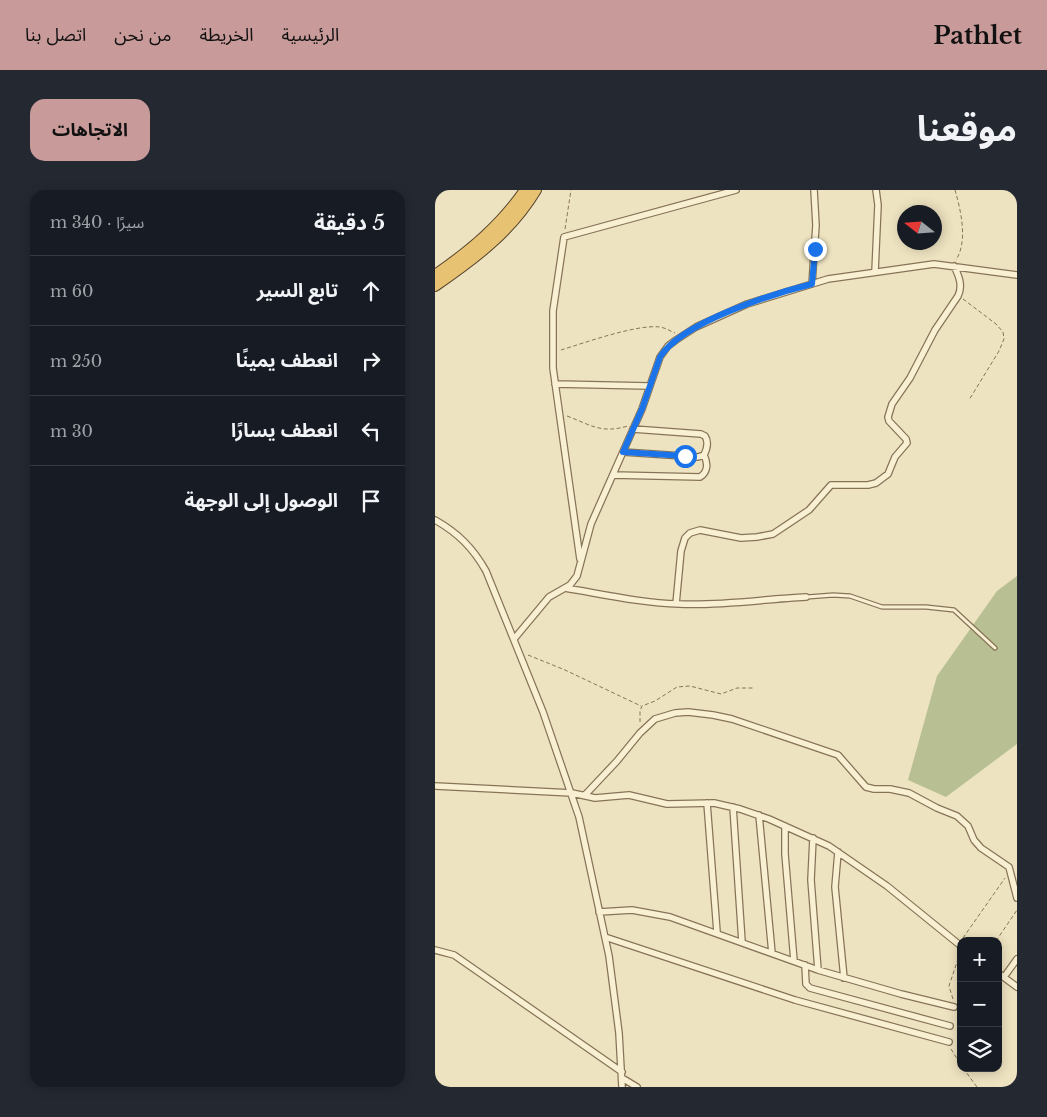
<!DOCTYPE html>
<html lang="ar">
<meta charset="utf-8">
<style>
body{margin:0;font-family:"Libre Baskerville","Noto Sans Arabic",serif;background:#242831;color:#f1f3f6;direction:rtl}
.controls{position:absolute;right:15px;bottom:15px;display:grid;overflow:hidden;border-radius:10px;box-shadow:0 2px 12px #0003}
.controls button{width:45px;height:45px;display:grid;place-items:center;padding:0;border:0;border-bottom:1px solid #363941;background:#171b24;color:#f1f3f6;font:25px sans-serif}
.compass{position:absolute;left:462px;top:15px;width:45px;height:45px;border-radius:50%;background:#171b24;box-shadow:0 2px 12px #0003;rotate:287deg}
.stop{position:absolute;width:15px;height:15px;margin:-11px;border:4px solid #1a73e8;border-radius:50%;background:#fff}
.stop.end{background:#1a73e8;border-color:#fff;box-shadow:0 1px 5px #0008}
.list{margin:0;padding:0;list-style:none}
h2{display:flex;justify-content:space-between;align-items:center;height:65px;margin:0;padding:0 20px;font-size:21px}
h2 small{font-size:16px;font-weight:400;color:#9ea1a6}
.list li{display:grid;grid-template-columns:32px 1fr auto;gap:15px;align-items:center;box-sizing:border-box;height:70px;padding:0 20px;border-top:1px solid #363941}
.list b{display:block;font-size:19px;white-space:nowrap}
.list em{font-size:16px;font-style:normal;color:#9ea1a6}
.icon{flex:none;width:28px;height:28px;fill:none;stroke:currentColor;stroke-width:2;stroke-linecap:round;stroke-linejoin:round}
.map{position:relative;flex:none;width:582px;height:897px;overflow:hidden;direction:ltr;border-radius:15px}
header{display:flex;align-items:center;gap:30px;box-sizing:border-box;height:70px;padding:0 25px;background:#c89a99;color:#111}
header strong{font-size:24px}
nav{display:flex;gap:28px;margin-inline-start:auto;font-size:18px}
.intro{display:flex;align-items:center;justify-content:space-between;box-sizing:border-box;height:120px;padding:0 30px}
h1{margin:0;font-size:35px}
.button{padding:12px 22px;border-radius:15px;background:#c89a99;color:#111;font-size:18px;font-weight:700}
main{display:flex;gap:30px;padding:0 30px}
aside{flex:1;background:#171b24;border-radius:15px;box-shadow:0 2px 12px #0003}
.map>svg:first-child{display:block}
.cemetery{fill:#b8c093}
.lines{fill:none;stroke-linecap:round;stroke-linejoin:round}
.service-casing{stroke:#877458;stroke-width:5.5}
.minor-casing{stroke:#877458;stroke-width:8}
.trunk-casing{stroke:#54422c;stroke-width:12}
.path{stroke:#877458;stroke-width:1;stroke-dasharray:4 2.5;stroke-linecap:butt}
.service{stroke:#f9f0d3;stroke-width:3}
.minor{stroke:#f9f0d3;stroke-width:5.5}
.trunk{stroke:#e8c273;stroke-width:10}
.route{stroke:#1a73e8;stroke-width:6}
</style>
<header>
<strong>Pathlet</strong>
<nav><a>الرئيسية</a><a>الخريطة</a><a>من نحن</a><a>اتصل بنا</a></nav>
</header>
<div class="intro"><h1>موقعنا</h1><a class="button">الاتجاهات</a></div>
<main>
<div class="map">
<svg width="582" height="897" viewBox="0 0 582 897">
<rect width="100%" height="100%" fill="#eee3c0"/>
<path class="cemetery" d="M582,386v168l-71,53 -38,-17 29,-104 60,-85z"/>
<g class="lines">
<g class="service-casing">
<path id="service" d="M372,407l26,-2 17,1 32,11h44l28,3 41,38"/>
</g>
<g class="minor-casing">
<path id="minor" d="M440,82l3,-67 -2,-15
M377,94l4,-59 -2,-35
M120,194l94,2
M188,262l75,5 6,-2c3,-6 5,-13 1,-19l-4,-2 -68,-5
M178,285l87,2c8,-5 8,-14 4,-22
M0,330c23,13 38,28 51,51l57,141 36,105 30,139 10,77 3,54
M145,369l-27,-191v-57l11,-74 172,-47
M130,398c37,6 76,15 114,16 42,2 85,-5 127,-7
M241,414l5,-53 4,-13 5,-5 10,-3 41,8 16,-1 16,-3 36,-24 22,-25h37l8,-2 12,-9 7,-17 12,-14 -1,-4 -17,-18 -1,-4 4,-13 18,-26 25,-48 23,-34c5,-10 1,-20 -4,-30
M79,449l35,-42 21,-12 7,-9 14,-52 51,-115 18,-52 8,-11 8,-6 20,-13 51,-23 81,-25 106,-15 83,11
M0,596l137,7 23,5 34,-3 38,9 47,-1 26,6 29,10 60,27 58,40 74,60
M150,605l32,-34 23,-28 15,-14 20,-6 13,-1 25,3 19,4 106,36 28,32 8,2h16l19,4 28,15 20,8 11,10 6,14 7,8 28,19 8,31
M272,613l10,129
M298,617l9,135
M324,625l13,138
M350,636v28l9,107
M378,648l-2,42 7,90
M403,662l-3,35 9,91
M164,722l33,-2 38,7 148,53 83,24 53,13
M170,747l190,63 154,42
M0,760l19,5 168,117
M370,775l1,19 4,4 140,38
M563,783l19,14
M569,787l13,-18
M187,888l15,9"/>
</g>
<g class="trunk-casing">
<path id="trunk" d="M0,85c35,-24 66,-50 90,-85
M0,96c39,-27 76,-54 101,-96"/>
</g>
<path class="path" d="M520,0c6,21 13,51 1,70
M130,39l6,-39
M528,109l33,25 7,8 1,7 -5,12 -30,49
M126,160c23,-7 76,-26 99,-23 6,1 10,4 15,6
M132,226c24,9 34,18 61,10
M93,465l37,15 76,36
M205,532v-11l2,-5 13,-5 22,-14 13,-1 31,8 16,-6h17
M528,748l42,-60
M561,751l21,-31
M518,809l-4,-13 11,-33
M516,859l10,16
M528,878l14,19"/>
<use href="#service" class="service"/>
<use href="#minor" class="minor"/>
<use href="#trunk" class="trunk"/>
</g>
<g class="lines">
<path class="route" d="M250,266l-62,-4 19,-43 18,-52c22,-35 112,-63 152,-73l3,-35"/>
</g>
</svg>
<div class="controls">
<button>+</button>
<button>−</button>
<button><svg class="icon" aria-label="layers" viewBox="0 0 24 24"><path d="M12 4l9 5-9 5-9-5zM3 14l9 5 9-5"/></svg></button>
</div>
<svg class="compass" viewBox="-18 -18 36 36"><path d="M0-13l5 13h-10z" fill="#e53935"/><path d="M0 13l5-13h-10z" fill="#9ea1a6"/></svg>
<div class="stop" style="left:250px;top:266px"></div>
<div class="stop end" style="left:380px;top:59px"></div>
</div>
<aside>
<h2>5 دقيقة<small>سيرًا · 340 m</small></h2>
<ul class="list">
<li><svg class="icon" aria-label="ahead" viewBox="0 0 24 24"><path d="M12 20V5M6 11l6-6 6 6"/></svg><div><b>تابع السير</b></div><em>60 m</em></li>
<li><svg class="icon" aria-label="right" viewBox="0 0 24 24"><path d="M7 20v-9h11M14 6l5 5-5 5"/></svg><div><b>انعطف يمينًا</b></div><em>250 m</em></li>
<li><svg class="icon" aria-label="left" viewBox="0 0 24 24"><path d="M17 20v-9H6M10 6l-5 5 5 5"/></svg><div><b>انعطف يسارًا</b></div><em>30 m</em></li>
<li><svg class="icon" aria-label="arrive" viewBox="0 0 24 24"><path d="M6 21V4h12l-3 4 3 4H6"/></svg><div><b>الوصول إلى الوجهة</b></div></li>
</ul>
</aside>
</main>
